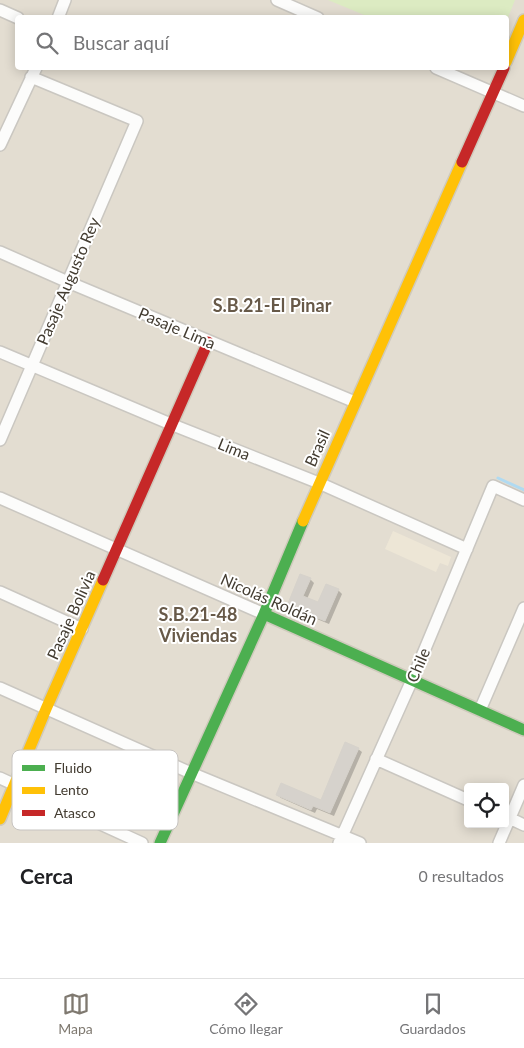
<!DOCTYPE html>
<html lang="es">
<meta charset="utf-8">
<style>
body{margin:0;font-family:Lato,sans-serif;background:#f2f2f2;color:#202124}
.controls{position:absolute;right:15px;bottom:15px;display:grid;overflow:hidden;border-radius:5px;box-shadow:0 2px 12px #0003}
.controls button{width:45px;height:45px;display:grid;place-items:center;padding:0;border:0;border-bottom:1px solid #e0e0e0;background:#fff;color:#202124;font:25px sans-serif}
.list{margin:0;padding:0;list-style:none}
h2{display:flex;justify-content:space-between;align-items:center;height:65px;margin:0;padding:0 20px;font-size:21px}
h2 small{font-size:16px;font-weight:400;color:#757577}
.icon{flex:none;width:28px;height:28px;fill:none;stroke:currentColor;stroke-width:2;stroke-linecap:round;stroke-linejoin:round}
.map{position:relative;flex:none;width:524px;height:843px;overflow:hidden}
.search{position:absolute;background:#fff;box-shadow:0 2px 12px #0003;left:15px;right:15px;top:15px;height:55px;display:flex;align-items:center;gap:12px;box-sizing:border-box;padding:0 18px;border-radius:5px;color:#757577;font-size:19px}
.sheet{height:135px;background:#fff}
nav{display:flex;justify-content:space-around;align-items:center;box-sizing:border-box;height:70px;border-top:1px solid #e0e0e0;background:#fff;font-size:14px;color:#757577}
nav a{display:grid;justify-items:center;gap:2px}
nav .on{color:#7f7970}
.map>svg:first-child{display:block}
.residential{fill:#e3ddd1;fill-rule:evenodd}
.education{fill:#ede6d6}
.green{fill:#dcebc2}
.shadow{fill:#0003}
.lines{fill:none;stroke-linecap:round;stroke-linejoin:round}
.stream{stroke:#b0daf1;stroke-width:3}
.building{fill:#d6d2cc;stroke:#d6d2cb}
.street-casing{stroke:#cac7c1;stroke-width:14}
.fast-casing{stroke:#cfcabc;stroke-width:14}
.slow-casing{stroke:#cfcabc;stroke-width:14}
.jam-casing{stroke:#cfcabc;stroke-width:14}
.street{stroke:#fcfcfb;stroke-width:11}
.fast{stroke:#4caf50;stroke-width:11}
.slow{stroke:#ffc107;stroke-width:11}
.jam{stroke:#c62828;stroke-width:11}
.labels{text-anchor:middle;stroke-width:4;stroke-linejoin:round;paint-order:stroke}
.street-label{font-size:16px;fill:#433c31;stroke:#fff}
.neighbourhood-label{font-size:18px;font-weight:bold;fill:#675948;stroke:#fff}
.key{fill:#fff;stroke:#c7c4c1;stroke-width:1}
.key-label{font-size:14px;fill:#433c31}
</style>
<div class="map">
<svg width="524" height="843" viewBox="0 0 524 843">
<rect width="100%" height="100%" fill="#eeebe5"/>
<path class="residential" d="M0,0h524v843h-524zM18,18h488v50h-488zM468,787h37v37h-37z"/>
<path class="education" d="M393,531l58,26 -3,9 -8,-3 -4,9 -51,-23z"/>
<path class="green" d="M328,0h187l-8,20 -1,-2 -137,-1z"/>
<path class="shadow" d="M310,579l4,4 -7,16 12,5 19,-14 4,4 -13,30 -36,-15 -4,-3z
M358,749l4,3 -28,64 -17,-7 -2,4 -34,-15 -4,-3 44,7z"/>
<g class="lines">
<path class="stream" d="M498,478l26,12"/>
</g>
<path class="building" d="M300,574l11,4 -8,18 15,6 8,-18 13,5 -14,32 -38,-15z
M345,742l14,6 -29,65 -17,-7 -2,4 -35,-15 5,-12 40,17z"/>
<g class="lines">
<g class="street-casing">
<path id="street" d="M277,0l41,18
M0,10l18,8
M58,18l7,-18
M436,68l88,38
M0,145l36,-77
M0,252l68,30 287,120
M0,352l173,73 146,58 148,66
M0,440l137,-319 -106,-44
M0,498l264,116
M0,592l82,37
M0,688l191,85 169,70
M480,710l44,-102
M376,759l92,41
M0,778l142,65
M505,816l19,9
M339,843l73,-163 81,-194 31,14
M499,843l25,-58"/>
</g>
<g class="fast-casing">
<path id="fast" d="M264,614l260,116
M160,843l104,-229 39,-93"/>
</g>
<g class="slow-casing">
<path id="slow" d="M506,62l18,-42
M303,521l159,-359
M0,819l46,-110 57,-129"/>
</g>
<g class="jam-casing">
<path id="jam" d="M462,162l42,-94
M103,580l105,-238"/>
</g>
<use href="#street" class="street"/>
<use href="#fast" class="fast"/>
<use href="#slow" class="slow"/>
<use href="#jam" class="jam"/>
</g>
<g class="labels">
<g class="street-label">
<text transform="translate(68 281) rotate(-67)" y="6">Pasaje Augusto Rey</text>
<text transform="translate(177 328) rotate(23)" y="6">Pasaje Lima</text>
<text transform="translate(317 448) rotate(-66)" y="6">Brasil</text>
<text transform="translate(234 449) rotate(22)" y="6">Lima</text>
<text transform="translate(269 599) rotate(24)" y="6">Nicolás Roldán</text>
<text transform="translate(71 615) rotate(-66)" y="6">Pasaje Bolivia</text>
<text transform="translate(418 665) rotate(-67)" y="6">Chile</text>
</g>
<g class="neighbourhood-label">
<text x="272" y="312">S.B.21-El Pinar</text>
<text x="198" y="621">S.B.21-48<tspan x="198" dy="21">Viviendas</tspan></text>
</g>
</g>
<rect x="12" y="750" width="166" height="80" rx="8" class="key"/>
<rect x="22" y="765" width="23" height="6" fill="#4caf50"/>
<rect x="22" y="787" width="23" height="7" fill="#ffc107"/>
<rect x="22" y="810" width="23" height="6" fill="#c62828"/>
<g class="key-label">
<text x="54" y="773">Fluido</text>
<text x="54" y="795">Lento</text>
<text x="54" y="818">Atasco</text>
</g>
</svg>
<div class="controls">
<button><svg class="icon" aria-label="locate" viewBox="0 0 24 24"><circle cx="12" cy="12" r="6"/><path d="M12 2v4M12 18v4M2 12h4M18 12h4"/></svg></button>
</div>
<div class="search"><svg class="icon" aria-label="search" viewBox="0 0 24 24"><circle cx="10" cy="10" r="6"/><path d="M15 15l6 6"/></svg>Buscar aquí</div>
</div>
<section class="sheet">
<h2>Cerca<small>0 resultados</small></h2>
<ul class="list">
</ul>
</section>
<nav>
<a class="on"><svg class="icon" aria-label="map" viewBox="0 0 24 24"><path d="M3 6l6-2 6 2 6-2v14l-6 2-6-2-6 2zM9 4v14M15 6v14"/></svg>Mapa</a>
<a><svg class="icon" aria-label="directions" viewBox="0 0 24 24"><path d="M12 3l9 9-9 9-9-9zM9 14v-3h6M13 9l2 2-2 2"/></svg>Cómo llegar</a>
<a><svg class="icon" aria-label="saved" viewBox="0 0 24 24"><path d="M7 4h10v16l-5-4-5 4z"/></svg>Guardados</a>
</nav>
